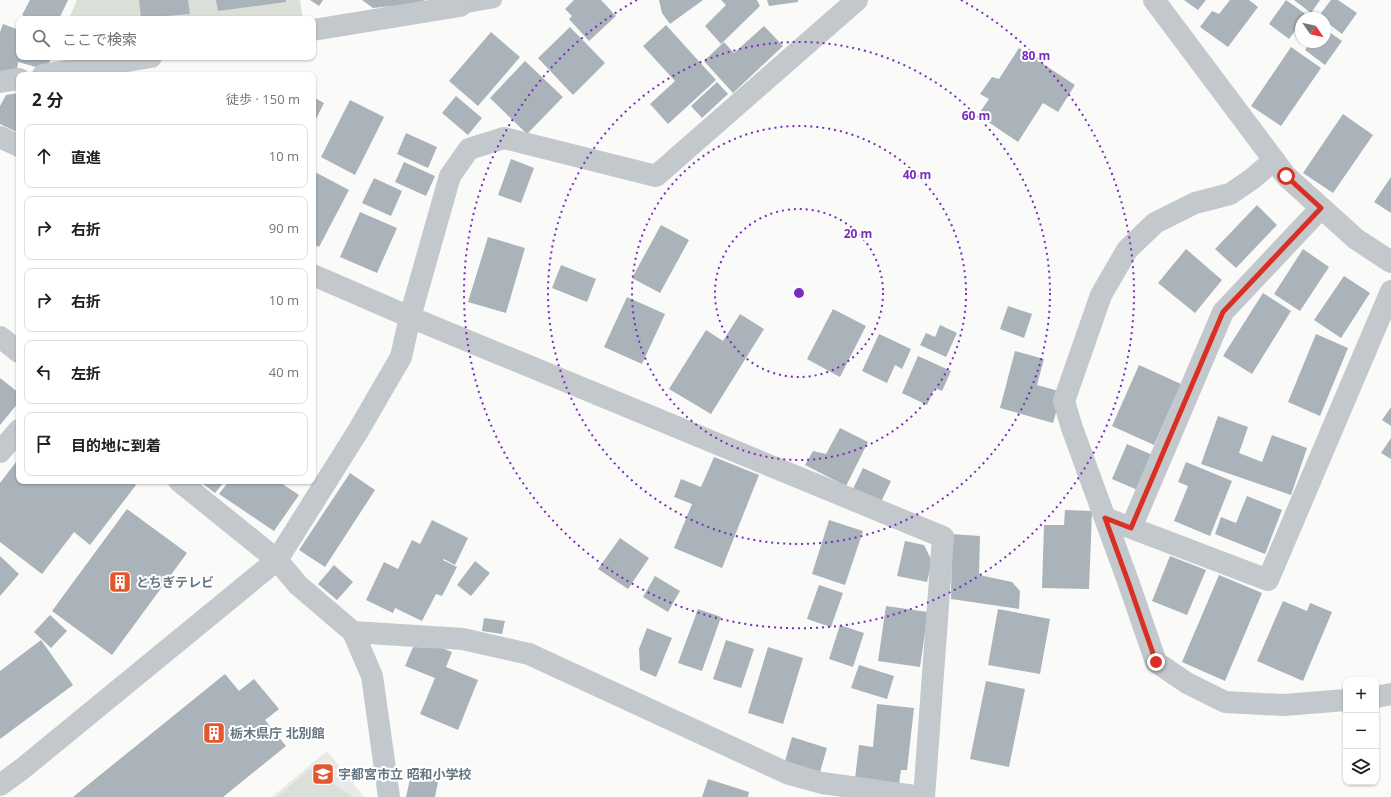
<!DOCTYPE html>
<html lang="ja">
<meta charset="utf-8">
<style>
body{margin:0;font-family:"Open Sans","Noto Sans JP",sans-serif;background:#f6f6f6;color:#202124}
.controls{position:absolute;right:12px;bottom:12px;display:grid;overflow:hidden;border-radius:8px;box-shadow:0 1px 3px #0004}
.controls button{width:36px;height:36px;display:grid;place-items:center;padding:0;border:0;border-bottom:1px solid #e0e0e0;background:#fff;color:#202124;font:20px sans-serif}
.compass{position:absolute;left:1295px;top:12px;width:36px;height:36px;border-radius:50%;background:#fff;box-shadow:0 1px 3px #0004;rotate:124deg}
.stop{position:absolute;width:12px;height:12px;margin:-9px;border:3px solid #d93025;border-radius:50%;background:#fff}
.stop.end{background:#d93025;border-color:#fff;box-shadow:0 1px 4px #0008}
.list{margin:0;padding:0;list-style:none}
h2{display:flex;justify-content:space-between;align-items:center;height:52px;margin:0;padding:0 16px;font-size:17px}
h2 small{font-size:13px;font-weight:400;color:#757577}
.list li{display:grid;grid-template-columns:26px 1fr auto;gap:12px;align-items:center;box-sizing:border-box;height:64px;margin:0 8px 8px;padding:0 8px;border:1px solid #e0e0e0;border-radius:8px}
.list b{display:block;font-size:15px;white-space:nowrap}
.list em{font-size:13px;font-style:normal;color:#757577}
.icon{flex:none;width:22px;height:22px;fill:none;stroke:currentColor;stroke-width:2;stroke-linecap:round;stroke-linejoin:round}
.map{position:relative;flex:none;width:1391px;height:797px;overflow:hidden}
.search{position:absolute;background:#fff;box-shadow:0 1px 3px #0004;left:16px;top:16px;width:300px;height:44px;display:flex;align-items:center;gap:10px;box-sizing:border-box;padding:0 14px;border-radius:8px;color:#757577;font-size:15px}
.panel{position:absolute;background:#fff;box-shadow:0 1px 3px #0004;left:16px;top:72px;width:300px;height:412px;border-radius:8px}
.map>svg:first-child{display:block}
.built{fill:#e8e9e9}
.green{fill:#dadfd7}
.building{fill:#aab3b9}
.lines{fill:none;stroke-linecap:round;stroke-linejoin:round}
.lane{stroke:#c3c8cc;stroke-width:16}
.street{stroke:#c3c8cc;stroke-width:22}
.route{stroke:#d93025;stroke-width:5}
.ring{fill:none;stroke:#7b2cbf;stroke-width:2;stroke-dasharray:2 4}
.labels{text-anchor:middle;stroke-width:4;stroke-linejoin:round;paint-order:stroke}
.poi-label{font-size:13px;font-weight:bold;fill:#657683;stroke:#fff;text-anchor:start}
.centre{fill:#7b2cbf;stroke:#fff;stroke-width:2}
.ring-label{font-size:12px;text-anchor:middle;font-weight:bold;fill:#7b2cbf;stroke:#fff;stroke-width:4;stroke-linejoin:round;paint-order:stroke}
</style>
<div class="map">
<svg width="1391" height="797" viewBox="0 0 1391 797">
<rect width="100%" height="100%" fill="#fafaf8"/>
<path class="built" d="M327,751l37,46h-92z"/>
<path class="green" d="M77,0h223l3,19h-234z
M310,769l43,28h-76z"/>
<path class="building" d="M30,0h38l-9,19h-29l-8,-4z
M139,0h49l2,14 -49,4z
M216,0h70v2l-68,9z
M310,0h13l-4,6z
M362,0h62l-2,3 -49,5z
M574,0h27l15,16 -27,25 -20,-22 3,-3 -7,-7z
M659,0h44l-33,24 -8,-11z
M721,0h36l3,6 -39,38 -16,-18 21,-21z
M767,0h31v2l-29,4z
M1184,0h22l-8,10z
M1230,0h19l9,7 -30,40 -28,-20 12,-16 7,3z
M1286,0l21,15 -2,3h-4v5l-12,16 -20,-15z
M1294,0h26l-9,13z
M1331,0h7l19,13 -15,21 -17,-13v-3l-7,-1z
M3,24l16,6v27h32l-4,13 -29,-8 -1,9h-17v-39z
M666,25l50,55 -48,44 -18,-20 25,-23 -32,-35z
M764,26l19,20 -50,47 -29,-32 20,-19 10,11z
M570,27l35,36 -32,32 -35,-37z
M1325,29l17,12 -17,24 -20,-15 6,-8h14z
M491,32l29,25 -42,49 -29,-25z
M1291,47l30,21 -40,58 -30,-20z
M1019,48l56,37 -17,27 -15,-9 -25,39 -40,-27 11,-16 -9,-5 12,-17 7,2z
M525,61l38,36 -36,37 -37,-36z
M717,82l11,12 -26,24 -11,-12z
M19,93v40l-19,-9v-18l6,-11z
M456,96l26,22 -14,17 -26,-22z
M313,97l11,6 -11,22z
M350,100l34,17 -29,58 -34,-18z
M1343,114l30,21 -40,58 -30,-20z
M406,133l31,14 -9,21 -31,-14z
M511,159l23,9 -13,35 -23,-8z
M404,162l31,14 -9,20 -31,-14z
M315,172l34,18 -30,57 -6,-3v-69z
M1391,177v36l-17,-11z
M374,178l28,13 -11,25 -29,-13z
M1257,205l20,20 -41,43 -21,-19z
M360,212l37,16 -20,45 -37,-16z
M661,225l28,15 -29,53 -28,-15z
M488,237l37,11 -19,65 -38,-11z
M1186,249l36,31 -27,33 -37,-30z
M1303,249l26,18 -29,44 -26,-17z
M561,265l35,14 -9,23 -35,-14z
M1344,276l26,17 -29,45 -27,-18z
M1263,293l28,18 -39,63 -29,-18z
M627,297l38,17 -23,50 -38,-17z
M1008,306l24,8 -8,24 -24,-9z
M833,309l33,17 -26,51 -33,-18z
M740,314l24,15 -53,85 -42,-25 37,-59 17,11z
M940,325l17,8 -11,24 -26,-12 6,-12 9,4z
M879,334l32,15 -9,20 -7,-4 -8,18 -25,-12z
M1316,334l32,14 -28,68 -32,-14z
M1015,351l29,8 -7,26 25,7 -9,31 -53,-15z
M918,356l33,15 -9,20 -7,-3 -8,17 -25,-12z
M1139,365l42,19 -27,61 -42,-19z
M0,378l19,15v9l-19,23z
M1391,407v19l-9,-6z
M1218,416l30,11 -9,26 23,9 10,-27 35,13 -16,47 -90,-31z
M840,428l28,14 -22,44 -41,-21 8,-14 13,3z
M1391,438v21l-10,-6z
M1127,444l28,12 -15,35 -28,-12z
M714,457l45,18 -37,93 -48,-20 18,-44 -18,-7 7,-18 20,8z
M19,458v23h54l4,3 2,-3h51l6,4 -46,60 -16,-13 -32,42 -42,-32v-59z
M1186,462l46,19 -22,55 -36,-15 14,-35 -10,-4z
M863,468l28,13 -11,23 -28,-13z
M350,473l25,17 -50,77 -26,-17z
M199,481h26l-10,12z
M229,481h49l21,14 -25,36 -55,-37z
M1247,496l35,14 -17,44 -50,-20 6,-17 15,6z
M127,509l60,44 -75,102 -60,-44z
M1065,510l27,1 -3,78 -47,-1 2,-63h20z
M432,520l36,18 -13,27 -11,-6 -1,1 14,7 -15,29 -6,-2 -14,27 -27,-13 -2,5 -27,-13 18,-38 14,7 14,-29 8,4z
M829,520l34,11 -18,54 -33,-11z
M952,534l28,2 -1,39 33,7 8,9 -1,18 -68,-10z
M620,538l29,20 -21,31 -30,-20z
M905,541l19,4 8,16 -5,21 -30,-6z
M0,556l19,18 -19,22z
M1170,556l36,14 -19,45 -35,-14z
M475,561l15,12 -19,23 -14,-11z
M334,565l19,17 -16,18 -19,-16z
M1219,575l43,18 -37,88 -43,-19z
M655,576l25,15 -12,21 -25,-15z
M819,585l24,8 -12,34 -24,-8z
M1283,601l24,10 3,-8 22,9 -29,69 -46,-20z
M886,606l42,6 -8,55 -42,-6z
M698,609l23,8 -19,54 -24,-8z
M998,609l52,10 -10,55 -52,-9z
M50,615l17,16 -16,17 -17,-16z
M484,618l21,3 -3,13 -20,-3z
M840,625l24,8 -11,34 -24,-8z
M647,628l25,10 -16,39 -16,-7 -1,-21z
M41,640l32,45 -73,54v-68z
M726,640l28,9 -13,39 -28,-9z
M413,647l29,1 10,4 -6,15 32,13 -20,50 -38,-16 15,-36 -30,-12z
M768,647l35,11 -20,66 -35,-11z
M859,665l35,11 -7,23 -36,-11z
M225,674l14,17 15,-12 25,30 -14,11 21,26 -63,51h-150z
M986,681l39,8 -16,78 -39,-8z
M877,704l37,4 -7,62h-6l-2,14 -44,-5 4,-34 14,2z
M792,737l35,11 -7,24 -35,-11z
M413,766l27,5 -5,26h-29z
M708,779l41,13 -1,5h-46z"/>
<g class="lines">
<path class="lane" d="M460,6l34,-6"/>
<path class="street" d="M1154,0l132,176 70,63 35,23
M313,30l147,-24 3,-6
M43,75l108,-18
M0,82l19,-3
M0,137l19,9
M1274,160l-22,19 -22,15 -35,9 -40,20 -28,27 -26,45 -37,106 8,27 57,156 27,78 31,21 38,19 59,3 62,-5
M313,275l97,42 533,220 -19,260
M0,337l19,15
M0,452l19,-22
M179,481l98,79 21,25 55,47 110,7 66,15 260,120 33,9 100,14
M1105,518l163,62 123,-289
M1131,528l92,-216 98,-104
M353,632l19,44 17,121
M1376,697l15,-3
M0,785l22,-16 255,-209 81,-129 43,-74 9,-40 40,-141 19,-27 35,-11 152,38 201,-176"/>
</g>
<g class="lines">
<path class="route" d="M1156,662l-27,-78 -24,-66 26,10 92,-216 98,-104 -35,-32"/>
</g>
<g class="ring">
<circle cx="799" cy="293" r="84"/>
<circle cx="799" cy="293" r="167"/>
<circle cx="799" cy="293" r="251"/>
<path d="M961 0A335 335 0 1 1 637 0"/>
</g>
<defs>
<g id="building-square" transform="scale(1.15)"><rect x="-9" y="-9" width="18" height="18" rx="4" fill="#e4572e" stroke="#fff"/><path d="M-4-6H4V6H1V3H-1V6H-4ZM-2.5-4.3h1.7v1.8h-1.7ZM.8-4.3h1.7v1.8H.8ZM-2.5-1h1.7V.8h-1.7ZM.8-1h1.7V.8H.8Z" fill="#fff"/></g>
<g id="school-square" transform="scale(1.15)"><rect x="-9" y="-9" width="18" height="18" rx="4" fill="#e4572e" stroke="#fff"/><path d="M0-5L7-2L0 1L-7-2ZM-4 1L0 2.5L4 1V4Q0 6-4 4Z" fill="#fff"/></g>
</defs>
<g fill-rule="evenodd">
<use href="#building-square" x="120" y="582"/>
<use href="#building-square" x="214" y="733"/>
<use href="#school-square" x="323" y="774"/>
</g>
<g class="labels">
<g class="poi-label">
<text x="136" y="587">とちぎテレビ</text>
<text x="230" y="738">栃木県庁 北別館</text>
<text x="338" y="779">宇都宮市立 昭和小学校</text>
</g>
</g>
<circle cx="799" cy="293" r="6" class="centre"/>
<g class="ring-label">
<text x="1036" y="60">80 m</text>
<text x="976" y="120">60 m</text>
<text x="917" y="179">40 m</text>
<text x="858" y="238">20 m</text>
</g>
</svg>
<div class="controls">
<button>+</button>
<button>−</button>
<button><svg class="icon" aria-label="layers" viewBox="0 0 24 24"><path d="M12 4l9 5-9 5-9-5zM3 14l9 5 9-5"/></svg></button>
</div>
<svg class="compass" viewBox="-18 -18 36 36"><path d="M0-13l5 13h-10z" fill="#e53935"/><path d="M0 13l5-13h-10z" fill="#757577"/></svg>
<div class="stop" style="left:1286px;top:176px"></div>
<div class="stop end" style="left:1156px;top:662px"></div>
<div class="search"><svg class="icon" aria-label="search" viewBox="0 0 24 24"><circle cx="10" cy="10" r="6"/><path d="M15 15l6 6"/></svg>ここで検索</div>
<section class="panel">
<h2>2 分<small>徒歩 · 150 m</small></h2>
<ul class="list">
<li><svg class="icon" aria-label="ahead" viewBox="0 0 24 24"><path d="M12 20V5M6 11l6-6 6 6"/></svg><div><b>直進</b></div><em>10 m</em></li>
<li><svg class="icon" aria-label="right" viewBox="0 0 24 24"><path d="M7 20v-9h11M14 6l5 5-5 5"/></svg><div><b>右折</b></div><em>90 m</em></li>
<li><svg class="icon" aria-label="right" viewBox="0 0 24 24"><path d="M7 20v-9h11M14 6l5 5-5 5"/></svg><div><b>右折</b></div><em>10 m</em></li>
<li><svg class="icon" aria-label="left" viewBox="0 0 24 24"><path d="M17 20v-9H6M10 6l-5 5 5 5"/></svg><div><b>左折</b></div><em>40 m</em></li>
<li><svg class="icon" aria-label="arrive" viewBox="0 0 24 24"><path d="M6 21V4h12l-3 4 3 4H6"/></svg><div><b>目的地に到着</b></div></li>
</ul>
</section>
</div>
